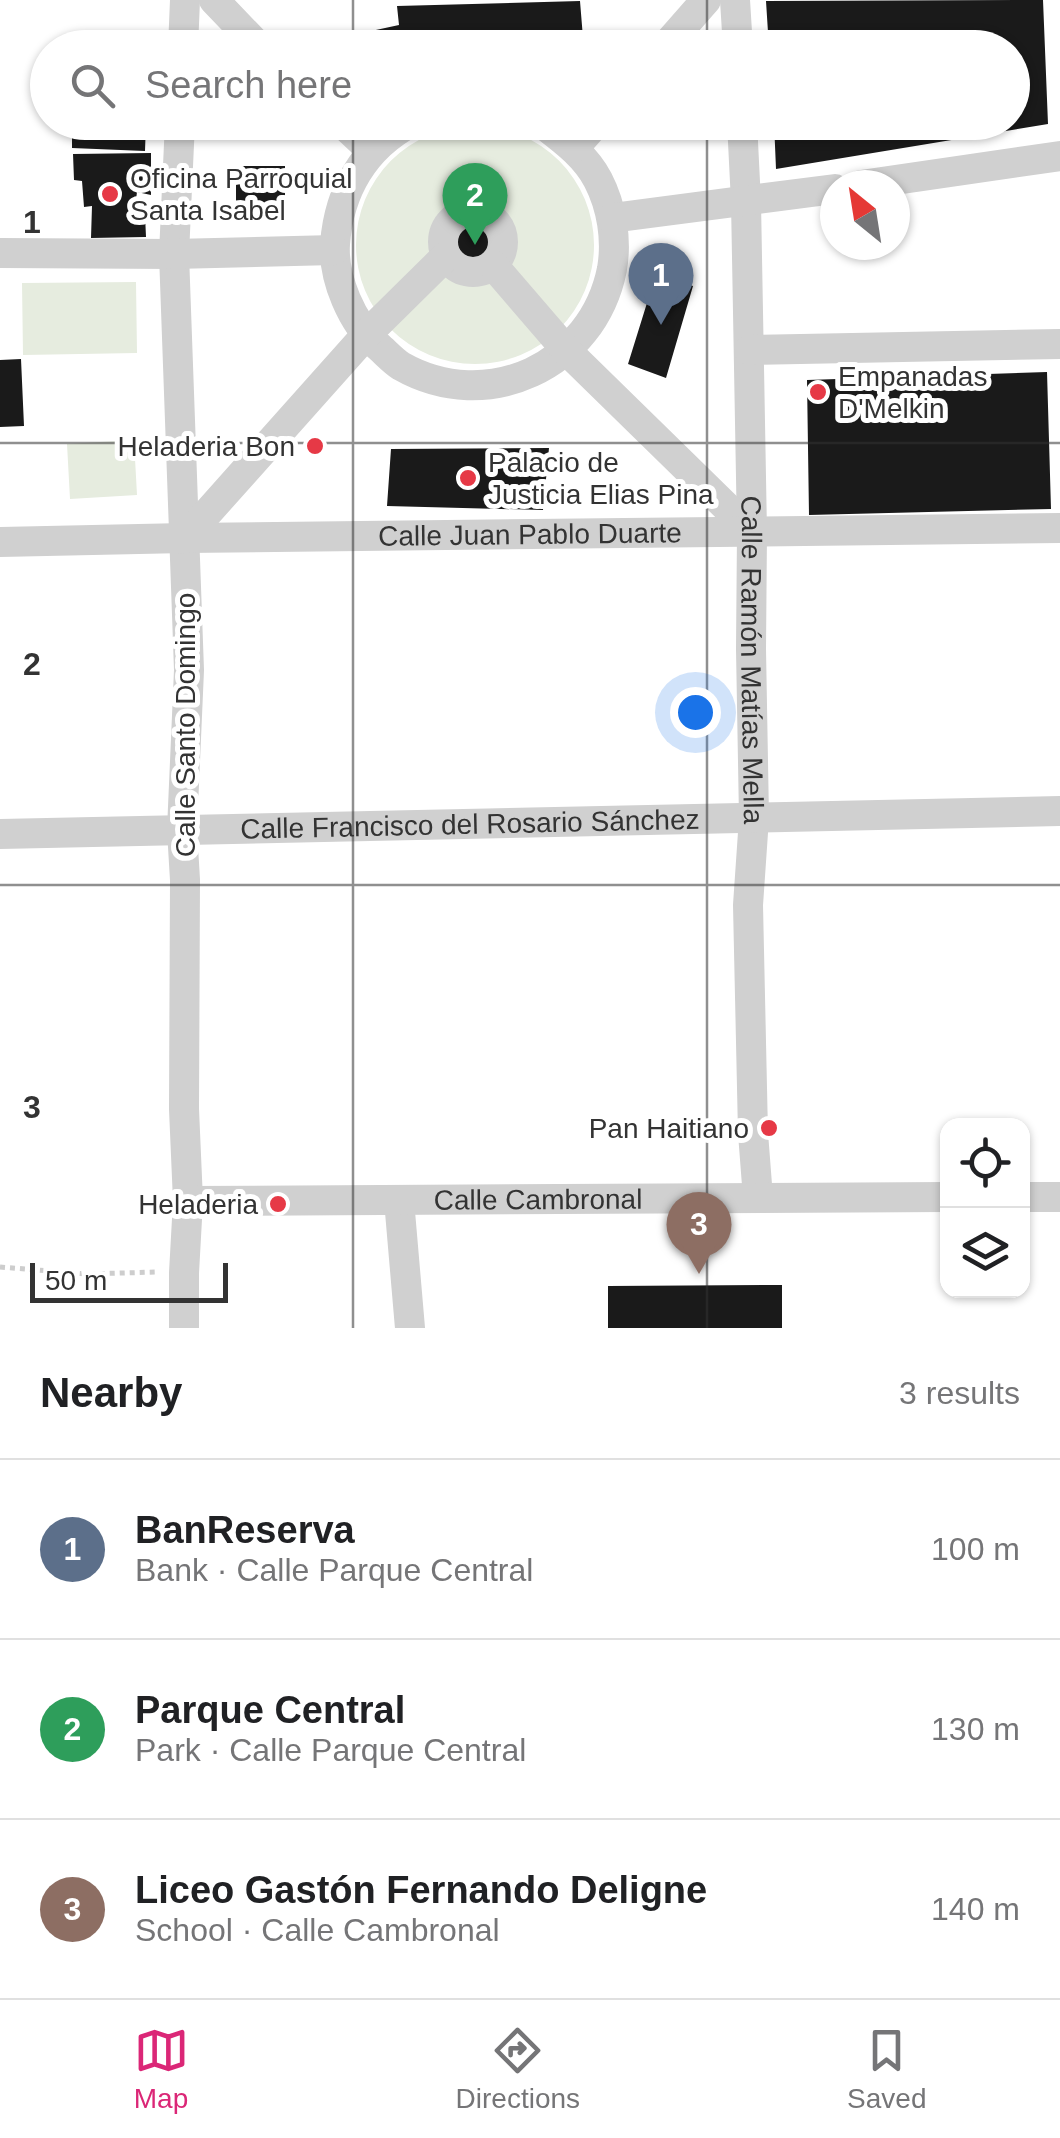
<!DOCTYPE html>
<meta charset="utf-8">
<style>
body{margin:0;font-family:Helvetica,sans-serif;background:#f6f6f6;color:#202124}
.controls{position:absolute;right:30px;bottom:30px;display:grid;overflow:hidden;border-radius:20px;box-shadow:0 2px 8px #0004}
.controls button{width:90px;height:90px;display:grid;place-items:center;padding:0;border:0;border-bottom:2px solid #e0e0e0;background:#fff;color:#202124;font:50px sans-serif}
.compass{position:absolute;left:820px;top:170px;width:90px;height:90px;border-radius:50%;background:#fff;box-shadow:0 2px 8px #0004;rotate:330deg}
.scale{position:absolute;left:30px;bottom:25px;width:198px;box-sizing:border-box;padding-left:10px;border:5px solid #333;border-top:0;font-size:28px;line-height:35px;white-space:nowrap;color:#333;-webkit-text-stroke:8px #fff;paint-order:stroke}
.you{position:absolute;left:695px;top:712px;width:35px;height:35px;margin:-25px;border:8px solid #fff;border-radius:50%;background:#1a73e8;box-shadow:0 0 0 15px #1a73e833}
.badge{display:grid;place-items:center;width:65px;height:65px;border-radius:50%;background:#db2777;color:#fff;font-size:32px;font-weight:700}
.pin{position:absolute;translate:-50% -82px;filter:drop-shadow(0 2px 5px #0008)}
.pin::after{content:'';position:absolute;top:52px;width:35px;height:30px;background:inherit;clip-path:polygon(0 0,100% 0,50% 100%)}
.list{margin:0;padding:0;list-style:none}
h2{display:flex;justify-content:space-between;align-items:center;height:130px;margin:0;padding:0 40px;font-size:42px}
h2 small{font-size:32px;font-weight:400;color:#757577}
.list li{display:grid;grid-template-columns:65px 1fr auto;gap:30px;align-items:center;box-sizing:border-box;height:180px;padding:0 40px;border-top:2px solid #e0e0e0}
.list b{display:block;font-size:38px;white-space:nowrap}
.list p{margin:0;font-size:32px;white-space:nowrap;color:#757577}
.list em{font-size:32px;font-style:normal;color:#757577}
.icon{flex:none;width:55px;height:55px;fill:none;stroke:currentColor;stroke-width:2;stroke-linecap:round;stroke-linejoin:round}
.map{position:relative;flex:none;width:1060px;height:1328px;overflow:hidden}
.search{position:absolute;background:#fff;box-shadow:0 2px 8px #0004;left:30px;right:30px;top:30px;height:110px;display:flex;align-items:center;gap:25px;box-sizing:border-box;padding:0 35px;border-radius:55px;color:#757577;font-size:38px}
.sheet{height:670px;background:#fff}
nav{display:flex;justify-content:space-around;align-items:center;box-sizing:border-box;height:140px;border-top:2px solid #e0e0e0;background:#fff;font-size:28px;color:#757577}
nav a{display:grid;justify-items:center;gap:5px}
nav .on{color:#db2777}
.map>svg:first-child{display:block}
.green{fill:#e6ecdf}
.building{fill:#1a1a1a}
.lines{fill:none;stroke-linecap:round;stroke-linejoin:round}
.path{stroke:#cdcdcd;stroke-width:5;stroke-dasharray:5 5;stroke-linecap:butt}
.minor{stroke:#d0d0d0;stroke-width:30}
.grid{fill:none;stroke:#333;stroke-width:2.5;stroke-opacity:0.55}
.poi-dot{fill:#e63946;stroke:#fff;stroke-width:4}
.labels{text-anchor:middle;stroke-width:10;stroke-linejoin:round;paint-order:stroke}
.poi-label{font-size:28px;fill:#333;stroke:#fff;text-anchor:start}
.street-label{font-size:28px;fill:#333;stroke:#fff}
.grid-label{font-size:32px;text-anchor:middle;font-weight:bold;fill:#333;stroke:#fff;stroke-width:10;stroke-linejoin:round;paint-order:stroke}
</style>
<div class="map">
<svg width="1060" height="1328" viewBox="0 0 1060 1328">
<rect width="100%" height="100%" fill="#fff"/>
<path class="green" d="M356 245a119 119 0 1 1 238 0a119 119 0 1 1-238 0Z
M136,282l1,71 -114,2 -1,-72z
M134,440l3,55 -67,4 -3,-55z"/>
<path class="building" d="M1043,0l5,124 -272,45 -2,-47h238v-74h-243l-3,-47z
M580,1l3,37 -52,4v6h-182l-1,-12 51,-11 -2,-19z
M72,122h74l-1,29 -73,-3z
M151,153v42l-14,-3 -3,23h11l1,22 -55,1 1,-32 -8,1 -2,-26 -8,-1 -1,-26z
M236,166h49v48h-49z
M482,219l11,13 1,18 -10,10 -18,2 -12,-12 -2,-18 14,-11z
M656,274l37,12 -27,92 -38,-14z
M21,359l3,67 -24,1v-67z
M1047,372l4,137 -242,6 -2,-135z
M549,448l-6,62 -156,-4 4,-57z
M782,1285v43h-174v-42z"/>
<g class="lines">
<path class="path" d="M0,1267l87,7 70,-2"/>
<g class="minor">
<path d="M214,0l46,48"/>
<path d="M735,0l3,48"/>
<path d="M183,48l2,-48"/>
<path d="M664,48l42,-48"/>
<path d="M180,122l-6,132 15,416 -7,160 3,50 -1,229 4,92 -4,72v55"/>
<path d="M341,122l31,29"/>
<path d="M412,122c-48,25 -73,69 -77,122 -2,35 17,79 43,102 7,6 15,15 23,20 86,49 192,0 211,-97 5,-29 0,-62 -14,-89 -13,-25 -36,-41 -58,-58"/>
<path id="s1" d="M742,122l4,80 6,330 -1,117 3,169 -6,87 5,228 5,65"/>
<path d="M574,148l23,-26"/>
<path d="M861,185l199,-29"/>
<circle cx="473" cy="242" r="30"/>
<path d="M612,218l223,-29"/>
<path d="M0,253l174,1 160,-4"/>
<path d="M493,265l74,86 185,181"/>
<path d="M749,350l311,-6"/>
<path d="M185,538l181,-203 80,-79"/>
<path id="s2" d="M0,542l185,-4 875,-10"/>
<path id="s3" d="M0,834l1060,-23"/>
<path d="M1022,1197h38"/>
<path d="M399,1200l11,128"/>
<path id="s4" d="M188,1201l760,-4"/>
</g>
</g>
<path class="grid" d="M353,0v48M707,0v48M353,122v1206M707,122v1206M0,443h1060M0,885h1060"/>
<g class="poi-dot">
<circle cx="110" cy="194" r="10"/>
<circle cx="818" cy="392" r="10"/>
<circle cx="315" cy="446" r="10"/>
<circle cx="468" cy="478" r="10"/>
<circle cx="769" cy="1128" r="10"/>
<circle cx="278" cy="1204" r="10"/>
</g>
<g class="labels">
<g class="poi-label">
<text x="130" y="188">Oficina Parroquial<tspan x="130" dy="32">Santa Isabel</tspan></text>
<text x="838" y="386">Empanadas<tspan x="838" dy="32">D'Melkin</tspan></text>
<text x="295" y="456" text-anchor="end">Heladeria Bon</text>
<text x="488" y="472">Palacio de<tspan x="488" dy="32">Justicia Elias Pina</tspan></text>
<text x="749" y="1138" text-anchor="end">Pan Haitiano</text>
<text x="258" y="1214" text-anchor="end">Heladeria</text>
</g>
<g class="street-label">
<text dy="10" stroke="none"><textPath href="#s2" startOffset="530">Calle Juan Pablo Duarte</textPath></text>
<text dy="10" stroke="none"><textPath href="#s1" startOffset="538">Calle Ramón Matías Mella</textPath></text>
<text transform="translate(185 725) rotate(-90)" y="10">Calle Santo Domingo</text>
<text dy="10" stroke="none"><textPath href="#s3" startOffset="470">Calle Francisco del Rosario Sánchez</textPath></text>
<text dy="10" stroke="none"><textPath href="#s4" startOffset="350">Calle Cambronal</textPath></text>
</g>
</g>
<g class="grid-label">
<text x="32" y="233">1</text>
<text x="32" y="675">2</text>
<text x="32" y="1118">3</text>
</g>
</svg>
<div class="controls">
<button><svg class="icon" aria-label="locate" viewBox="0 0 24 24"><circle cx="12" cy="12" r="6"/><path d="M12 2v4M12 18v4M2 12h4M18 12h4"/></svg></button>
<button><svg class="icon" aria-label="layers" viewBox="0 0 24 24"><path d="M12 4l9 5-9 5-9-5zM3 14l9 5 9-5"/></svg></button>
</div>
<svg class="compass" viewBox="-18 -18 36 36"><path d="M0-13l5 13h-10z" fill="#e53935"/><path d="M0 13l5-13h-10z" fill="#757577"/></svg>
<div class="scale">50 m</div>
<div class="you"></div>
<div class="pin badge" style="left:661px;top:325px;background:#5c6f8a">1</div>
<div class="pin badge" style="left:475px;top:245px;background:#2e9e5b">2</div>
<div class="pin badge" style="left:699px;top:1274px;background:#8d6e63">3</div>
<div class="search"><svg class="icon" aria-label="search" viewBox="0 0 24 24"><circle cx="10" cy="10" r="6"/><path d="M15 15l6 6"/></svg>Search here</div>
</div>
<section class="sheet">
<h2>Nearby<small>3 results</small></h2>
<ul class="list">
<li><span class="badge" style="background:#5c6f8a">1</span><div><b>BanReserva</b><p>Bank · Calle Parque Central</p></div><em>100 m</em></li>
<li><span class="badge" style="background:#2e9e5b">2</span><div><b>Parque Central</b><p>Park · Calle Parque Central</p></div><em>130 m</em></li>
<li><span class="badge" style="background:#8d6e63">3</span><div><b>Liceo Gastón Fernando Deligne</b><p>School · Calle Cambronal</p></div><em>140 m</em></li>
</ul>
</section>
<nav>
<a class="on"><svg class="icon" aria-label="map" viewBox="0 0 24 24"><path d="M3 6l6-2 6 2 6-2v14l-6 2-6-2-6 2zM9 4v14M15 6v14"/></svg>Map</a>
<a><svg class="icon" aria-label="directions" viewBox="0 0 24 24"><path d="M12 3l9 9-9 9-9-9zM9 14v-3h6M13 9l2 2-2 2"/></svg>Directions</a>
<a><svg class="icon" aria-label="saved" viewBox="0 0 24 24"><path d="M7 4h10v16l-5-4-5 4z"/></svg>Saved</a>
</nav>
